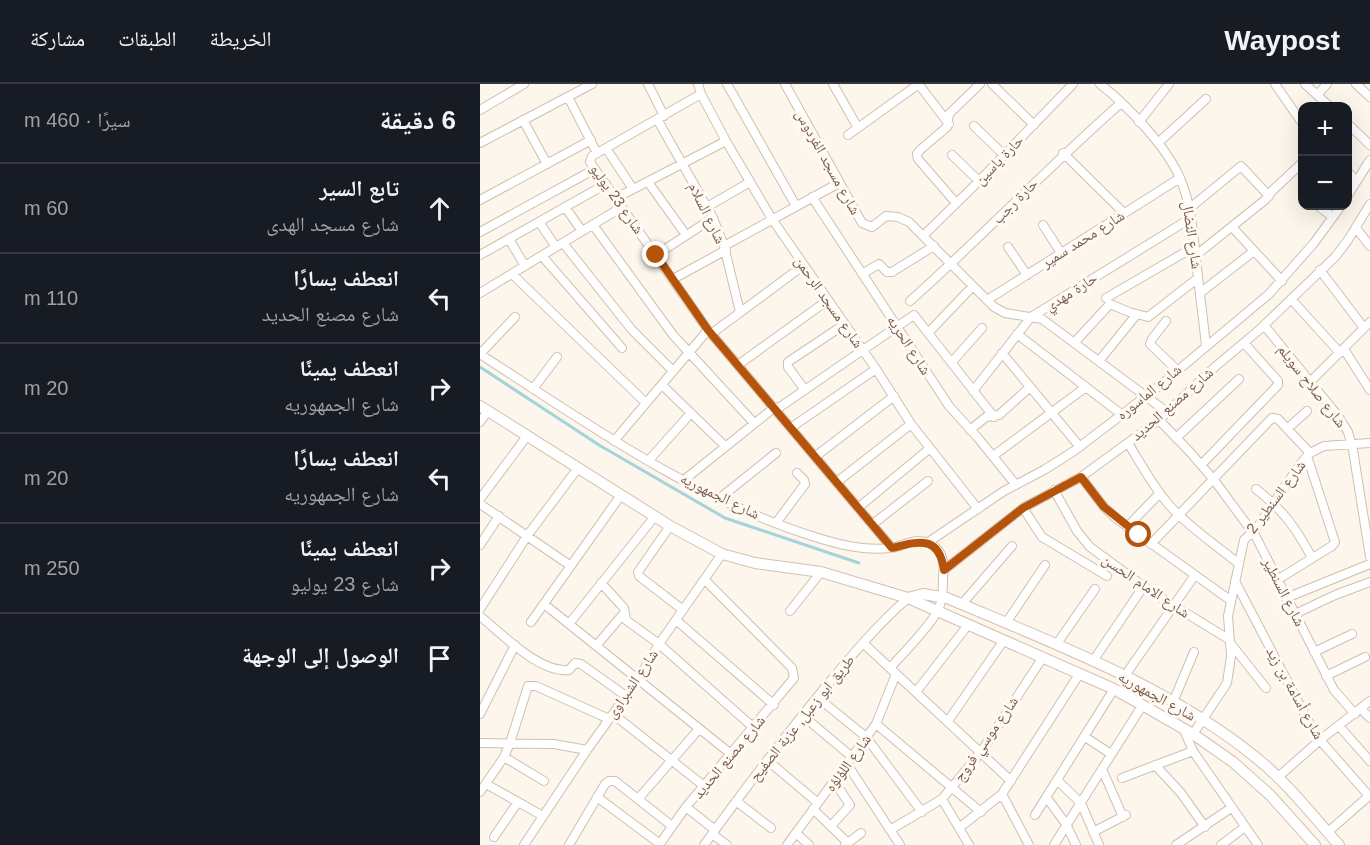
<!DOCTYPE html>
<html lang="ar">
<meta charset="utf-8">
<style>
body{margin:0;font-family:Arial,"Noto Naskh Arabic",sans-serif;background:#242831;color:#f1f3f6;direction:rtl}
.controls{position:absolute;right:18px;top:18px;display:grid;overflow:hidden;border-radius:12px;box-shadow:0 6px 24px #0002}
.controls button{width:54px;height:54px;display:grid;place-items:center;padding:0;border:0;border-bottom:2px solid #363941;background:#171b24;color:#f1f3f6;font:30px sans-serif}
.stop{position:absolute;width:18px;height:18px;margin:-14px;border:4px solid #b45309;border-radius:50%;background:#fff}
.stop.end{background:#b45309;border-color:#fff;box-shadow:0 2px 6px #0008}
.list{margin:0;padding:0;list-style:none}
h2{display:flex;justify-content:space-between;align-items:center;height:78px;margin:0;padding:0 24px;font-size:26px}
h2 small{font-size:20px;font-weight:400;color:#9ea1a6}
.list li{display:grid;grid-template-columns:39px 1fr auto;gap:18px;align-items:center;box-sizing:border-box;height:90px;padding:0 24px;border-top:2px solid #363941}
.list b{display:block;font-size:22px;white-space:nowrap}
.list p{margin:0;font-size:20px;white-space:nowrap;color:#9ea1a6}
.list em{font-size:20px;font-style:normal;color:#9ea1a6}
.icon{flex:none;width:33px;height:33px;fill:none;stroke:currentColor;stroke-width:2;stroke-linecap:round;stroke-linejoin:round}
.map{position:relative;flex:none;width:890px;height:761px;overflow:hidden;direction:ltr}
header{display:flex;align-items:center;gap:36px;box-sizing:border-box;height:84px;padding:0 30px;background:#171b24;border-bottom:2px solid #363941}
header strong{font-size:28px}
nav{display:flex;gap:33px;margin-inline-start:auto;font-size:21px}
main{display:flex}
aside{flex:1;background:#171b24}
.map>svg:first-child{display:block}
.lines{fill:none;stroke-linecap:round;stroke-linejoin:round}
.stream{stroke:#a5d3da;stroke-width:3}
.street-casing{stroke:#d1beb0;stroke-width:10}
.secondary-casing{stroke:#d6c0b0;stroke-width:12}
.street{stroke:#fff;stroke-width:8}
.secondary{stroke:#fff;stroke-width:10}
.route{stroke:#b45309;stroke-width:8}
.labels{text-anchor:middle;stroke-width:6;stroke-linejoin:round;paint-order:stroke}
.street-label{font-size:15px;fill:#7a5c4d;stroke:#fffaf3}
</style>
<header>
<strong>Waypost</strong>
<nav><a>الخريطة</a><a>الطبقات</a><a>مشاركة</a></nav>
</header>
<main>
<div class="map">
<svg width="890" height="761" viewBox="0 0 890 761">
<rect width="100%" height="100%" fill="#fdf6ec"/>
<g class="lines">
<path class="stream" d="M0,283l119,78 126,73 134,45"/>
<g class="street-casing">
<path id="street" d="M168,0l16,32
M218,0l3,10 25,47 46,78 104,150 35,55 67,85
M247,0l69,122
M305,0l77,139 10,4 14,-11 12,1 11,5 85,85 11,6 37,6 125,93
M353,0l25,44
M512,0l42,41
M620,0c27,21 66,62 80,94 11,26 13,53 16,81 3,29 7,58 10,87
M795,0l27,39
M825,0l24,22
M876,0l14,13
M221,10l-109,62 -2,6 118,168 184,218
M837,11l10,-11
M88,13l29,56
M0,26l44,-26
M177,35l56,99 11,28 16,66
M43,36l24,44
M659,38l30,-38
M868,40l22,21
M494,42l30,29
M368,51l68,-49h4l29,38
M0,59l112,-59
M678,59l48,-44
M126,64l27,41
M583,69l61,60
M472,71l27,26
M868,88l8,9
M168,98l38,53
M868,111l22,-35
M332,113l137,209 29,32 38,47
M136,114l110,-57
M0,116l111,-60
M476,119l-38,-44 -1,-5 3,-4 27,-23 2,-13 31,-30
M838,122l15,11
M85,123l17,24
M227,123l43,-25
M710,124l51,-42 28,30
M59,138l17,25
M113,141l80,110 81,88
M563,141l18,28
M752,143l50,54
M876,144l14,18
M0,148l115,-63
M444,151l55,-54 94,-97
M29,155l16,27
M83,159l69,87 41,41
M244,162l115,-63
M528,163l19,28
M0,171l126,-71
M176,171l57,-37
M62,172l80,92
M715,172l70,-56 8,-10 29,-27
M840,186l44,58
M32,190l134,129
M382,190l17,-10 8,8h5l42,-26
M193,195l53,-29
M0,209l142,-86
M720,209l54,-42
M626,214l88,-51
M811,215l49,54
M507,216l193,-122
M430,217c72,-64 138,-134 211,-198
M686,237l-14,18 -2,5 27,26
M784,241l74,91 10,16 5,18 17,107
M449,248l44,-46
M231,250l93,-69
M537,250l104,80
M594,259l36,-39 19,8 19,5 50,-39
M864,265l26,41
M522,269l78,94
M0,270c106,69 213,145 335,183 25,8 50,14 76,11 9,-1 18,-7 27,-7 7,0 15,3 20,9 6,7 6,18 5,26 0,12 0,25 -6,36 -11,19 -32,39 -47,56
M0,270l35,-37
M619,277l38,-47
M472,278l30,-34
M258,281l90,-65
M830,298l60,-60
M182,301l63,61
M53,305l24,-32
M325,306l-17,-23v-5l57,-38
M493,307l58,-74 160,-99
M297,325l137,-94 80,102
M679,336l30,31 25,29 42,57 78,153 21,24
M0,338l8,-11
M312,343l84,-58
M807,345l20,-18
M490,346l16,-13 13,-2 31,-28
M696,354l63,-59
M134,357l94,-111
M648,359c13,21 25,44 42,63 20,22 46,39 69,58
M336,372l78,-60
M513,372l93,-69
M169,376l42,-47
M721,381l77,-80v-4l-34,-38
M601,393l23,30 13,12 113,81
M204,396l91,-73
M357,398l74,-58
M776,405c28,22 40,39 56,69
M574,406l23,41 13,16 60,44 80,49
M240,414l56,-45
M0,415l47,-63
M0,420l91,62
M379,423l70,-58
M543,424l19,29 65,39
M296,439l29,-39 -1,-4 -7,-7
M393,440l55,-43
M190,442l-32,46 1,4 44,34
M647,443l33,-34
M447,459l77,-52 40,-21 30,-19 84,-64 111,-93 45,-51 27,-37
M671,460l121,-126 6,1 32,34
M0,461l19,-29
M464,486l79,-62 58,-31 78,-57 57,-54 43,-36 77,-74 12,-16 22,-36
M797,496l55,-34 3,-4 -28,-86
M755,497l71,136 14,23 49,56
M121,499l23,25 2,12 33,24 95,84
M806,514l84,-34
M64,520l187,150
M482,520l50,-58
M0,525l47,-73 51,-68
M310,527l31,-39
M815,530l40,-19 35,-13
M0,532c22,18 59,57 89,54l6,-7 6,1 45,32
M196,536l98,85
M51,538l90,-127
M526,539l39,-58
M89,540l86,-108
M383,559l148,138
M751,560l35,44
M576,561l39,-56
M116,562l28,-33
M834,568l38,-18
M613,577l50,-74
M846,592l39,-19
M644,593l71,-102
M436,608l52,-67
M337,613l49,40 56,75
M693,618l21,-50
M881,625l9,9
M0,630l35,-69
M133,630l91,72
M322,631l50,42
M468,637l56,-81
M396,640l105,88
M859,642l31,35
M703,644l10,23 65,94
M713,650l34,-51 4,-27 -3,-40 16,-76 12,-11 45,-66 9,-10 14,-7 46,-3
M605,653l26,17
M0,659l74,1 33,6
M24,673l40,24
M287,676l51,43
M367,680l53,81
M675,681l26,28 24,34
M622,685l21,48
M798,693l42,-37 50,-39
M642,694l71,-27
M578,697l23,22 18,42
M6,700l57,32
M0,708l24,-35 6,-14 18,-57h8l73,33
M522,710l27,51
M117,713l63,47
M567,714l19,26 10,21
M158,715l61,-70
M462,715l27,46
M256,717l35,27
M206,723l29,23
M333,725l35,34
M555,731l79,-126
M351,742l19,-21 -16,-24
M479,744l43,-34 78,-121
M410,746l52,-31 10,-12 29,-35 62,-95
M613,748l33,-17
M848,748l42,-37
M316,749l13,12
M232,750l15,11
M14,753l24,-35
M44,761l63,-95 51,-71 21,-35 63,-90
M89,761l36,-61 4,-3h6l57,45
M179,761l27,-38 108,-129 -2,-10 -87,-88
M224,761c40,-55 80,-108 123,-160 26,-31 51,-61 81,-87
M307,761l89,-121 20,-50
M365,761l16,-12
M574,761l88,-139
M696,761l55,-37
M741,761l24,-18"/>
</g>
<g class="secondary-casing">
<path id="secondary" d="M0,322l190,120 52,28 33,9 66,9 87,26 206,91 79,45 40,28 37,33 45,50
M428,514l15,-4 24,4c104,44 219,87 307,158 33,26 57,58 85,89"/>
</g>
<use href="#street" class="street"/>
<use href="#secondary" class="secondary"/>
</g>
<g class="lines">
<path class="route" d="M176,171l52,75 184,218c27,-7 47,-13 52,22l79,-62 58,-31 23,30 35,28"/>
</g>
<g class="labels">
<g class="street-label">
<text transform="translate(519 76) rotate(-46)" y="5">حارة ياسين</text>
<text transform="translate(348 78) rotate(61)" y="5">شارع مسجد الفردوس</text>
<text transform="translate(137 115) rotate(55)" y="5">شارع 23 يوليو</text>
<text transform="translate(535 117) rotate(-45)" y="5">حارة رجب</text>
<text transform="translate(227 129) rotate(64)" y="5">شارع السلام</text>
<text transform="translate(712 151) rotate(82)" y="5">شارع النضال</text>
<text transform="translate(603 155) rotate(-32)" y="5">شارع محمد سمير</text>
<text transform="translate(591 208) rotate(-32)" y="5">حارة مهدي</text>
<text transform="translate(349 218) rotate(55)" y="5">شارع مسجد الرحمن</text>
<text transform="translate(429 261) rotate(57)" y="5">شارع الحريه</text>
<text transform="translate(832 302) rotate(52)" y="5">شارع صلاح سويلم</text>
<text transform="translate(669 308) rotate(-39)" y="5">شارع الماسوره</text>
<text transform="translate(692 320) rotate(-41)" y="5">شارع مصنع الحديد</text>
<text transform="translate(240 412) rotate(26)" y="5">شارع الجمهوريه</text>
<text transform="translate(796 413) rotate(-53)" y="5">شارع السنطير 2</text>
<text transform="translate(666 502) rotate(34)" y="5">شارع الامام الحسن</text>
<text transform="translate(804 508) rotate(63)" y="5">شارع السنطير</text>
<text transform="translate(152 600) rotate(-56)" y="5">شارع الشبراوى</text>
<text transform="translate(815 609) rotate(61)" y="5">شارع أسامة بن زيد</text>
<text transform="translate(677 612) rotate(29)" y="5">شارع الجمهوريه</text>
<text transform="translate(322 634) rotate(-51)" y="5">طريق ابو زعبل, عزبة الصفيح</text>
<text transform="translate(506 655) rotate(-55)" y="5">شارع موسي فروج</text>
<text transform="translate(249 673) rotate(-50)" y="5">شارع مصنع الحديد</text>
<text transform="translate(368 679) rotate(-54)" y="5">شارع اللؤلؤه</text>
</g>
</g>
</svg>
<div class="controls">
<button>+</button>
<button>−</button>
</div>
<div class="stop" style="left:659px;top:451px"></div>
<div class="stop end" style="left:176px;top:171px"></div>
</div>
<aside>
<h2>6 دقيقة<small>سيرًا · 460 m</small></h2>
<ul class="list">
<li><svg class="icon" aria-label="ahead" viewBox="0 0 24 24"><path d="M12 20V5M6 11l6-6 6 6"/></svg><div><b>تابع السير</b><p>شارع مسجد الهدى</p></div><em>60 m</em></li>
<li><svg class="icon" aria-label="left" viewBox="0 0 24 24"><path d="M17 20v-9H6M10 6l-5 5 5 5"/></svg><div><b>انعطف يسارًا</b><p>شارع مصنع الحديد</p></div><em>110 m</em></li>
<li><svg class="icon" aria-label="right" viewBox="0 0 24 24"><path d="M7 20v-9h11M14 6l5 5-5 5"/></svg><div><b>انعطف يمينًا</b><p>شارع الجمهوريه</p></div><em>20 m</em></li>
<li><svg class="icon" aria-label="left" viewBox="0 0 24 24"><path d="M17 20v-9H6M10 6l-5 5 5 5"/></svg><div><b>انعطف يسارًا</b><p>شارع الجمهوريه</p></div><em>20 m</em></li>
<li><svg class="icon" aria-label="right" viewBox="0 0 24 24"><path d="M7 20v-9h11M14 6l5 5-5 5"/></svg><div><b>انعطف يمينًا</b><p>شارع 23 يوليو</p></div><em>250 m</em></li>
<li><svg class="icon" aria-label="arrive" viewBox="0 0 24 24"><path d="M6 21V4h12l-3 4 3 4H6"/></svg><div><b>الوصول إلى الوجهة</b></div></li>
</ul>
</aside>
</main>
